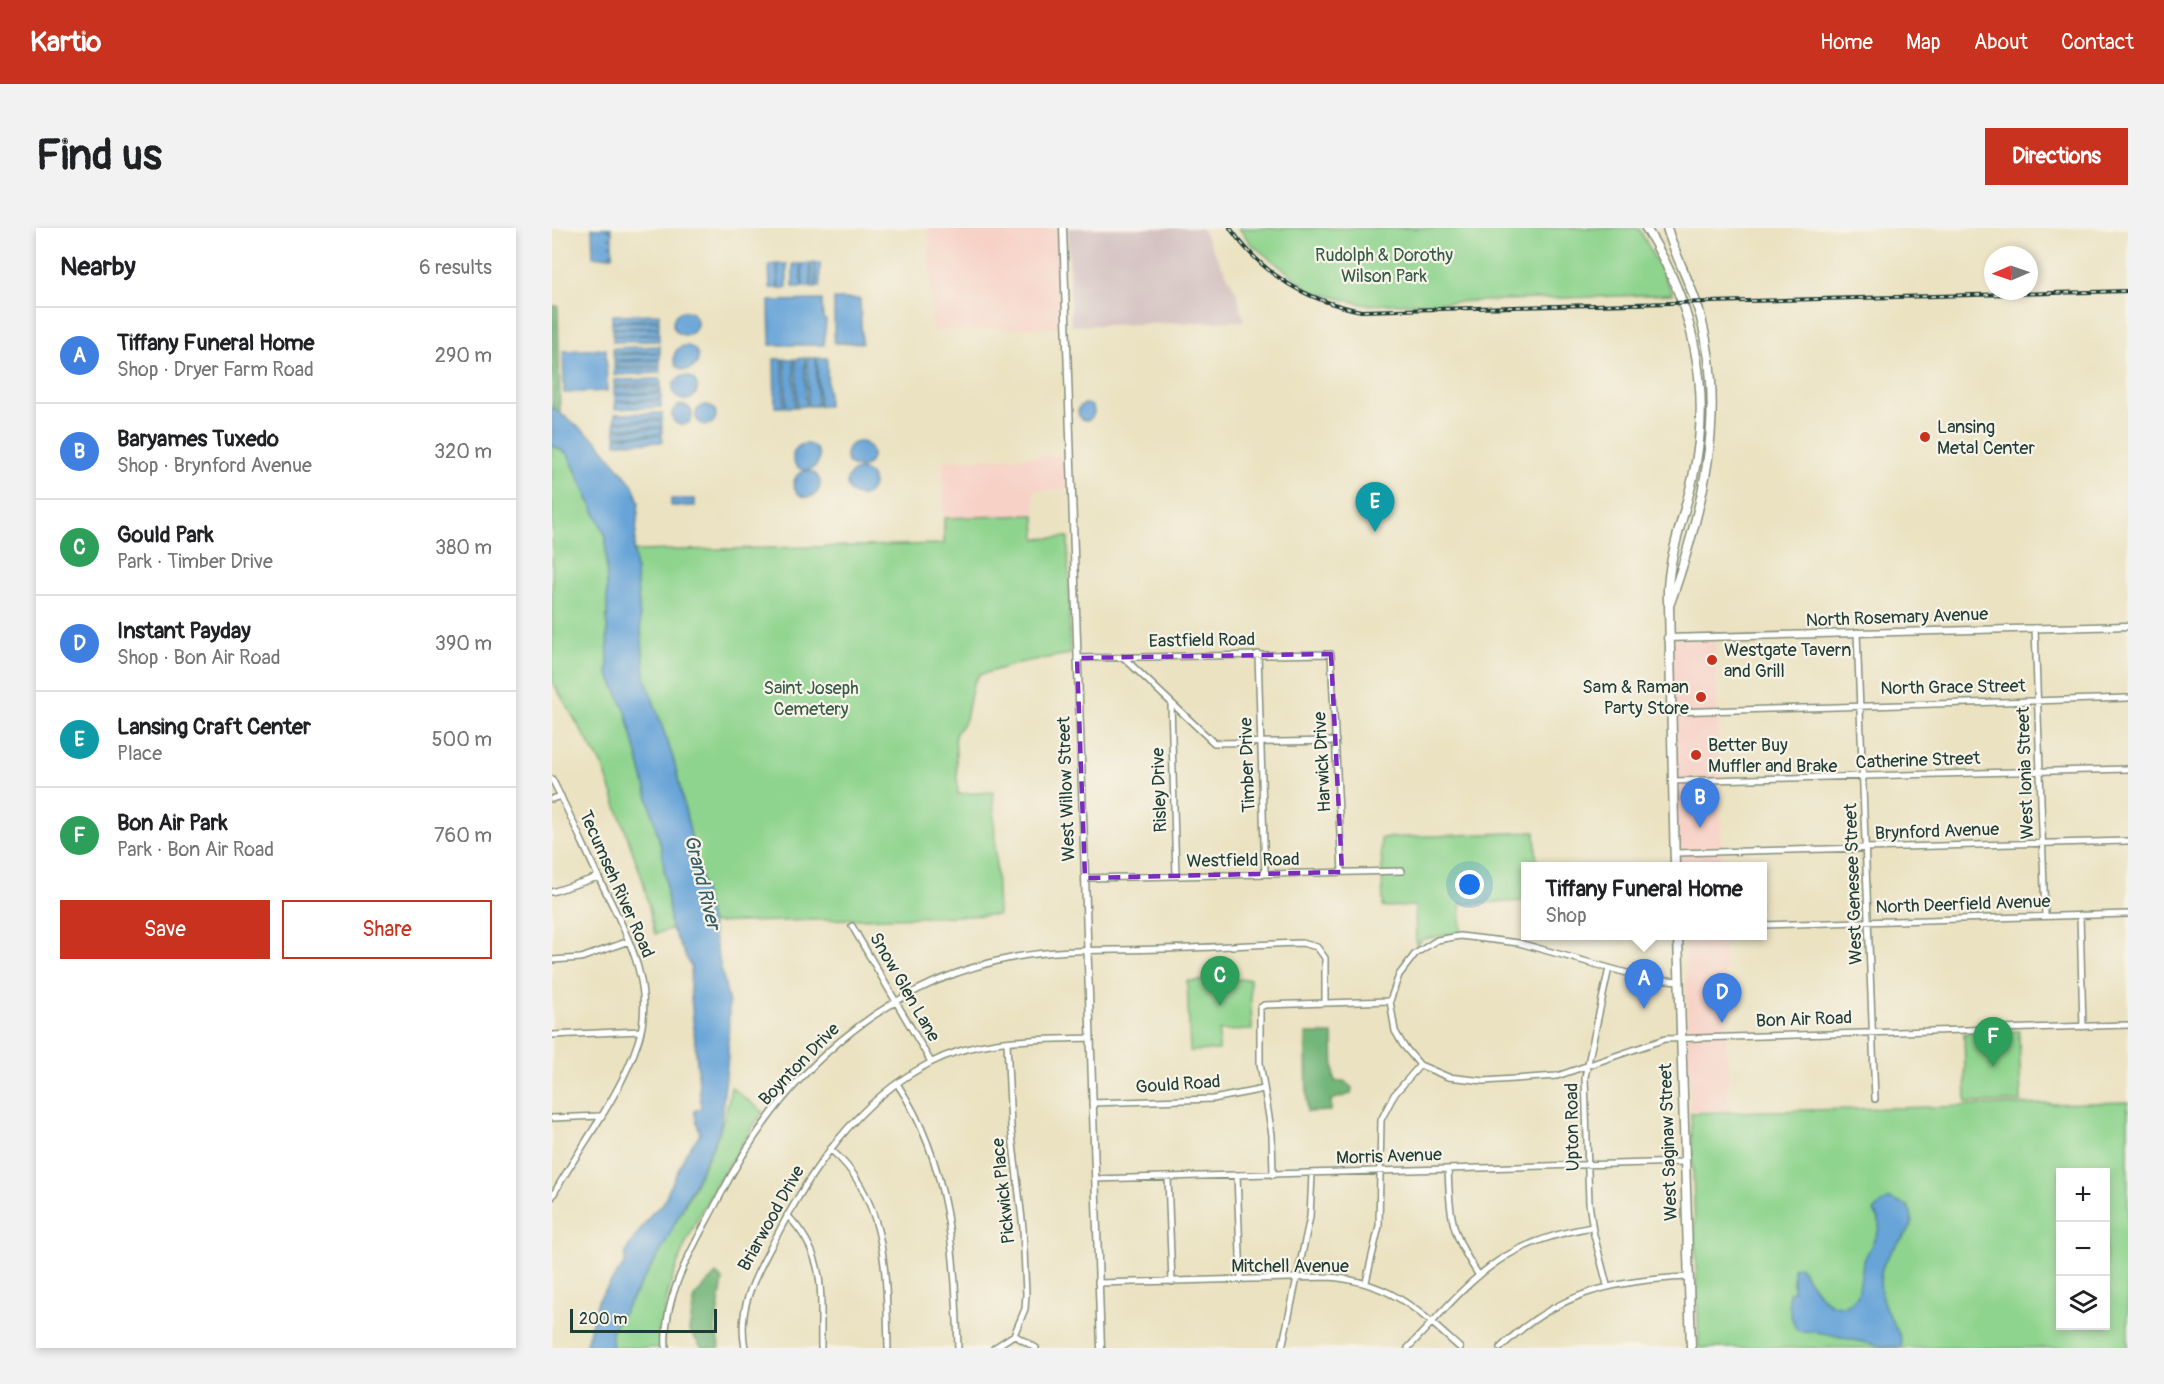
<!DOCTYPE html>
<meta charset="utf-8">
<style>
body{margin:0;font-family:Pangolin,sans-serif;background:#f2f2f2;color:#202124}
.controls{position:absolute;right:18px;bottom:18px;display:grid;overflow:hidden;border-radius:0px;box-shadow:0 3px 9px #0003}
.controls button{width:54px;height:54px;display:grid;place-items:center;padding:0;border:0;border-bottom:2px solid #e0e0e0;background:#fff;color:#202124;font:30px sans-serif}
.compass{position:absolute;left:1432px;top:18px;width:54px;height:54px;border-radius:50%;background:#fff;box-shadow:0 3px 9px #0003;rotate:268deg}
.scale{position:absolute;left:18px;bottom:15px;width:147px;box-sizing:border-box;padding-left:6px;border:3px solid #1f3d34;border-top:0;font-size:16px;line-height:21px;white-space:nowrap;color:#1f3d34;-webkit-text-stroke:4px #f7f3e8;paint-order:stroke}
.you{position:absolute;left:918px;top:657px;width:21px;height:21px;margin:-15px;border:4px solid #fff;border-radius:50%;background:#1a73e8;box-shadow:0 0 0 9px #1a73e833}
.badge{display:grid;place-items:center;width:39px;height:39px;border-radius:50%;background:#c8321e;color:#fff;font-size:20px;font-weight:700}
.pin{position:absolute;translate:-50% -50px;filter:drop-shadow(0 2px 3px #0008)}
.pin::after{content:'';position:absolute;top:32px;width:21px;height:18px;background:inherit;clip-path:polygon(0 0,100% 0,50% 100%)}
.popup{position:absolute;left:969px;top:634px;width:246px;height:78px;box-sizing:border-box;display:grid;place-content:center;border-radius:0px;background:#fff;filter:drop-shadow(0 2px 4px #0005);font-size:20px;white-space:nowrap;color:#757577}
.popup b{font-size:22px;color:#202124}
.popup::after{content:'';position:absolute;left:50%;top:100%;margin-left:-12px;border:12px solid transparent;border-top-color:#fff}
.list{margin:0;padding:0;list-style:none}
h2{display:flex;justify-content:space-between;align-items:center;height:78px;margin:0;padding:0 24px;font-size:26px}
h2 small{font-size:20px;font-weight:400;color:#757577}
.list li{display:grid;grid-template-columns:39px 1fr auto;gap:18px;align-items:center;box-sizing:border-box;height:96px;padding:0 24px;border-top:2px solid #e0e0e0}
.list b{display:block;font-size:22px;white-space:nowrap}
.list p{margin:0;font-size:20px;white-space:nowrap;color:#757577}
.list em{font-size:20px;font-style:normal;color:#757577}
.actions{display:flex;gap:12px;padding:18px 24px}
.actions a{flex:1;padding:14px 0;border:2px solid #c8321e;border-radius:0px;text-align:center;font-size:21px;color:#c8321e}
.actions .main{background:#c8321e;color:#fff}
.icon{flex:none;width:33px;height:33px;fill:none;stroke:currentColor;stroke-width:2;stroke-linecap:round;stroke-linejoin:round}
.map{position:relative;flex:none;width:1576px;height:1120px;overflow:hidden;border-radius:0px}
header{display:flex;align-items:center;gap:36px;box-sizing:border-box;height:84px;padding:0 30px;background:#c8321e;color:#fff}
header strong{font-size:28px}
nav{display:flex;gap:33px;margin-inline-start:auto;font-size:21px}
.intro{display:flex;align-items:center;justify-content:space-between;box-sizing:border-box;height:144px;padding:0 36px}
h1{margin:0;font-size:42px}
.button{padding:15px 27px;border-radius:0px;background:#c8321e;color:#fff;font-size:21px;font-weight:700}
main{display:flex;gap:36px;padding:0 36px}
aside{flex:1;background:#fff;border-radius:0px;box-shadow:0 3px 9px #0003}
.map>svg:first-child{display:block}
.built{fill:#f7d1c6}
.industrial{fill:#d2bfbf}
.green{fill:#8fd48e;stroke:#578861;stroke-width:1.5;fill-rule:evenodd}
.forest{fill:#73b679;stroke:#497a56;stroke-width:1.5}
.water{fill:#67a4d8;stroke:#437086;stroke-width:1.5}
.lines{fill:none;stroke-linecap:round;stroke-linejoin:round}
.minor-casing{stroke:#85907a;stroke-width:8}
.tertiary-casing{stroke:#85907a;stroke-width:9}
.primary-casing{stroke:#85907a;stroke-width:11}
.minor{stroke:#fff;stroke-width:5}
.tertiary{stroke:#fff;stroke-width:6}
.primary{stroke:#fff;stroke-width:8}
.rail-casing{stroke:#1f3d34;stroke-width:4}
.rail{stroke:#f7f3e8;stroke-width:1.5;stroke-dasharray:4.5;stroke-linecap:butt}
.marked{fill:none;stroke:#7b2cbf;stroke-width:4.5;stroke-dasharray:12 8;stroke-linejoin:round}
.poi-dot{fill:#c8321e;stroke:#f7f3e8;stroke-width:2}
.labels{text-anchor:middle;stroke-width:4.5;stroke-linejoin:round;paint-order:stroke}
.park-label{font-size:18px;fill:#355b46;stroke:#f7f3e8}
.poi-label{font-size:18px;fill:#1f3d34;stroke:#f7f3e8;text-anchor:start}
.street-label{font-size:18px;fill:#1f3d34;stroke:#f7f3e8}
.water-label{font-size:20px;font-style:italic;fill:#355c65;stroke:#f7f3e8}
</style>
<header>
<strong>Kartio</strong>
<nav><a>Home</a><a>Map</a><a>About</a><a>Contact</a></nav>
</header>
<div class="intro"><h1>Find us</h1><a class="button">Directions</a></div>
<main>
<aside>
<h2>Nearby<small>6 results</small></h2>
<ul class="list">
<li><span class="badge" style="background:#3f7fe0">A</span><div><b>Tiffany Funeral Home</b><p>Shop · Dryer Farm Road</p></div><em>290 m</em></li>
<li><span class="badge" style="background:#3f7fe0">B</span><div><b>Baryames Tuxedo</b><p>Shop · Brynford Avenue</p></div><em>320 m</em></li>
<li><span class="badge" style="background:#2e9e5b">C</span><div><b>Gould Park</b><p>Park · Timber Drive</p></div><em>380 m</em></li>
<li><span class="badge" style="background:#3f7fe0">D</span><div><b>Instant Payday</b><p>Shop · Bon Air Road</p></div><em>390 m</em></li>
<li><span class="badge" style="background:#0f9aa8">E</span><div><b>Lansing Craft Center</b><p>Place</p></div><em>500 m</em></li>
<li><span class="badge" style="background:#2e9e5b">F</span><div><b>Bon Air Park</b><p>Park · Bon Air Road</p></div><em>760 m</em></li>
</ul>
<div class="actions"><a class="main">Save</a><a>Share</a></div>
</aside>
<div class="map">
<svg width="1576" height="1120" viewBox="0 0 1576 1120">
<rect width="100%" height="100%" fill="#f7f3e8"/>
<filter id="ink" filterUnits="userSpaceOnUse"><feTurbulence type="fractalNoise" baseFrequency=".0167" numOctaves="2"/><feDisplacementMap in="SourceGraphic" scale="12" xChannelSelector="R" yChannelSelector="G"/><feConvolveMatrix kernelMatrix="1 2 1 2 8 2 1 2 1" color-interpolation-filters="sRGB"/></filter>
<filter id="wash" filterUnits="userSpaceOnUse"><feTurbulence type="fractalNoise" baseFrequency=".008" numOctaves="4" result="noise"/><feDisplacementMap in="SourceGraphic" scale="24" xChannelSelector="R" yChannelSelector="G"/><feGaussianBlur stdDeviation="1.35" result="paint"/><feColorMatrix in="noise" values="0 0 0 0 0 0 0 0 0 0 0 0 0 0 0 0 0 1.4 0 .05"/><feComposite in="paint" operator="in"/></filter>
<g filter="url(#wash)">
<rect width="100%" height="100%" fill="#ebe2c1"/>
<path class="built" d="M376,0h130l3,99 -129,4z
M513,227l1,34 -32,1 1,25 -91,3 -1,-57z
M1163,409l7,229h-42l-7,-85 -6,-143z
M1133,708h39l5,174 -39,1z"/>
<path class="industrial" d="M516,0h133l36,65 7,28 -173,5z"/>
<path class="green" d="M687,0h400l34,66 -306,11 -54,-13 -62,-48z
M0,217l16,9 38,83 2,136 18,39 36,139 9,78 -16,5 -12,-53 -40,-114 -51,-86z
M483,287l1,24 32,-2 2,117 -47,8 -44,13 -6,9 -7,35 -11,16 3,59 35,-2 5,123 -288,8 -36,-162 -29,-84 -11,-126 310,-7v-26z
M983,604l2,34h-11l-1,35 -65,3 1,29 -38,6 -7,6 -1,-39 -32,1 -2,-69z
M698,751l2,51 -33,1v19l-29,1 -3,-70z
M1467,803l2,71 -55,1 -2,-70z
M179,859l32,25c-40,58 -110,165 -99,236h-51l-2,-16c29,-47 57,-93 82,-143 16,-34 33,-65 38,-102z
M1576,874v246h-429l-8,-235zM1508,944h46v154h-46z"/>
<path class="forest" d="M0,78h6l2,107 -8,-6z
M754,806h27l1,47h10l8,7 -1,6 -20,6v11l-24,1z
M164,1046l7,6 -8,50 5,18h-18l-13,-18 6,-34z"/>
<path class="water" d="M40,0h20l-4,2 4,1v6l-4,1h4v7h-3l3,1 1,6 -4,1h4v3l-20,1z
M258,35l1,24h-8l-1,-23z
M259,35h9v24h-3l-2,-23 1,23h-4z
M225,36l1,24h-8l-1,-23z
M226,36h9v24h-8z
M241,36h8l1,23h-9z
M282,71h26l2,44h-28z
M270,72l1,19 3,1 -2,25h-54l-1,-44z
M121 95a12 12 0 1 1 24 0a12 12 0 1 1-24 0Z
M107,86v5l-47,2v-6z
M107,93v6l-47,1v-6z
M107,100v6l-46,1v-6z
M107,107v6l-46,1v-6z
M122 130a12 12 0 1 1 24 0a12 12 0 1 1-24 0Z
M108,118v6l-47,1v-5z
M54,121l1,42 -43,2 -1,-42z
M108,125v6l-46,1 -1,-5z
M253,130l1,48 -9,1 -1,-48z
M255,130h9l1,48h-9z
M265,130h10l1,48h-9z
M222,131h9l1,48h-9z
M233,131h9l1,48h-9z
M108,132v6l-46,1v-5z
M108,140l1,5 -47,2v-6z
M121 160a12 12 0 1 1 24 0a12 12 0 1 1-24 0Z
M109,151v6l-47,1v-6z
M109,159v5l-47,2v-6z
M109,166v5l-46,2v-6z
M109,173v6l-46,2v-7z
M526 184a8 8 0 1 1 16 0a8 8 0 1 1-16 0Z
M144 187a10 10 0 1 1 20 0a10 10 0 1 1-20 0Z
M120 187a10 10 0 1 1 20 0a10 10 0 1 1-20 0Z
M0,179l45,34 36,44 6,17 -5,49 11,126 29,84 55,242 -1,53 -8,74 -57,118 -52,84 2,16h-28l13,-48 27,-37 1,-12 8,-12 19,-27 9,-7 24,-52 14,-19 -6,-23 7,-3 -11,-122 1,-19 -20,-40 -9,-76 -36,-139 -18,-39 -2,-136 -38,-83 -16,-9z
M110,185v6l-47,2v-7z
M110,193v6l-47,1v-6z
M110,200v6l-46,1 -1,-5z
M110,207l1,7 -47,1v-6z
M294 227a13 13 0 1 1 26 0a13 13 0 1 1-26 0Z
M241 229a13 13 0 1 1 26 0a13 13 0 1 1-26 0Z
M295 255a13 13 0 1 1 26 0a13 13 0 1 1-26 0Z
M242 256a13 13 0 1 1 26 0a13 13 0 1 1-26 0Z
M119,271h24v7h-24z
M1337,971l19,7c16,30 -22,35 -27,68 -6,35 24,57 20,73 -35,1 -68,-17 -103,-16 -7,-8 -10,-28 -9,-39l4,-1v-23l6,-2c13,17 25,46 49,39l10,-10 5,-32 16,-34v-9l-5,-8 3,-5z"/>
</g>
<g filter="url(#ink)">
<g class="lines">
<g class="minor-casing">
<path id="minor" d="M1483,400l10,288
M1305,404l18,467
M706,426l7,220
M571,429l91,86 122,-2
M525,430l254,-4 11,218
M619,476l5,172
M1119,484l457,-14
M0,551c16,31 30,63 45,95 24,50 61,109 41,168 -18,55 -58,104 -86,155
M1121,553l455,-12
M0,571l9,-3
M1123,625l453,-12
M533,650l317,-7
M0,664l46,-15
M1528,687l3,112
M1210,697l366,-11
M300,698l79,136
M0,732l29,-2 48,-17
M1127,753l-34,-3 -126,-35 -59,-7 -23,4 -22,14 -16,21 -9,26 5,30 8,14 17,20 28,12 36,4 73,-5 108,-37 463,-14
M0,807l89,-4
M346,857c52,79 57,171 60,263
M540,875l121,-4 51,-10
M0,890l48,-2
M278,921c59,49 56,130 58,199
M896,941c2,48 3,65 30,105
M685,947l4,105
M721,947l-1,-40 -12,-72v-55l4,-3 126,-4
M616,950l4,104
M543,951l590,-17
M235,987c41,42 33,79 34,133
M814,1054l13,-56 2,-106 13,-25 26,-30
M546,1055l231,-6c61,5 88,32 131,71
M1055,1057l-14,-54 -4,-28 -4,-126 24,-109
M462,1107l22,13
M114,1120c-4,-55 30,-105 54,-152 61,-120 161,-214 296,-239 48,-9 97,-6 145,-8 47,-1 94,-5 141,-6l15,4 8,11v45
M193,1120c-8,-41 10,-71 29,-107 36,-70 83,-141 156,-178 49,-26 106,-23 160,-25
M442,1120l20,-13 11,-26 1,-15 -3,-66 -12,-101 -4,-85
M730,1120l28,-131 2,-43
M856,1120c64,-67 86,-104 184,-121
M948,1120c57,-55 112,-68 189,-71"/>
</g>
<g class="tertiary-casing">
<path id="tertiary" d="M511,0l38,1120
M1115,410l461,-12"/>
</g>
<g class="primary-casing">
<path id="primary" d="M1094,0c47,75 67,162 47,249 -9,42 -27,83 -25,125
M1115,0c9,31 26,59 34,90 26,98 1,195 -32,288l6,260
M1126,708l13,412"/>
</g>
<use href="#minor" class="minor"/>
<use href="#tertiary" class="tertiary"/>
<use href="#primary" class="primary"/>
<g class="rail-casing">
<path id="rail" d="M678,0c33,47 75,72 131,83l767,-20"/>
</g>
<use href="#rail" class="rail"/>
</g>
</g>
<path class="marked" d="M779,426l11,218 -257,6 -8,-220z"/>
<g class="poi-dot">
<circle cx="1373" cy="209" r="6"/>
<circle cx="1160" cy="432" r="6"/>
<circle cx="1149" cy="469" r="6"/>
<circle cx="1144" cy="527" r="6"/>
</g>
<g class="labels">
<g class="park-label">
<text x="832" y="33">Rudolph &amp; Dorothy<tspan x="832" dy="21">Wilson Park</tspan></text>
<text x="259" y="466">Saint Joseph<tspan x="259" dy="21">Cemetery</tspan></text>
</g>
<g class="poi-label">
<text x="1385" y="205">Lansing<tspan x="1385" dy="21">Metal Center</tspan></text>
<text x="1172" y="428">Westgate Tavern<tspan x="1172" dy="21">and Grill</tspan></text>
<text x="1137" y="465" text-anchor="end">Sam &amp; Raman<tspan x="1137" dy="21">Party Store</tspan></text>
<text x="1156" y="523">Better Buy<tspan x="1156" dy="21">Muffler and Brake</tspan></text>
</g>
<g class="street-label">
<text transform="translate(1345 389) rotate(-2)" y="6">North Rosemary Avenue</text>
<text transform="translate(650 412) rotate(-1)" y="6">Eastfield Road</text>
<text transform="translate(1401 459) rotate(-1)" y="6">North Grace Street</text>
<text transform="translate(1366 532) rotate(-2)" y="6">Catherine Street</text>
<text transform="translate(770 534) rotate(-93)" y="6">Harwick Drive</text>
<text transform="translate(695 537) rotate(-92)" y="6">Timber Drive</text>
<text transform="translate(1473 545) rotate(-92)" y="6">West Ionia Street</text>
<text transform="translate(514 561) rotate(-92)" y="6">West Willow Street</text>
<text transform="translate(607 562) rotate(-92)" y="6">Risley Drive</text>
<text transform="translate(1385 603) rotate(-2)" y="6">Brynford Avenue</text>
<text transform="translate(691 632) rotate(-1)" y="6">Westfield Road</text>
<text transform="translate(65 656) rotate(66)" y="6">Tecumseh River Road</text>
<text transform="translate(1301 656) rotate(-92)" y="6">West Genesee Street</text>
<text transform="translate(1411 676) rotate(-2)" y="6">North Deerfield Avenue</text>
<text transform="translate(353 759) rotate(60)" y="6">Snow Glen Lane</text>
<text transform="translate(1252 791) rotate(-2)" y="6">Bon Air Road</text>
<text transform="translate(247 836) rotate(-46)" y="6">Boynton Drive</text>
<text transform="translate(626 856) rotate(-4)" y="6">Gould Road</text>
<text transform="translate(1020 899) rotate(-91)" y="6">Upton Road</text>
<text transform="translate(1116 914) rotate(-92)" y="6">West Saginaw Street</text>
<text transform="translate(837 928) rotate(-2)" y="6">Morris Avenue</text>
<text transform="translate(451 963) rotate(-96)" y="6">Pickwick Place</text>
<text transform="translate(219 990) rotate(-61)" y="6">Briarwood Drive</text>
<text x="738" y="1044">Mitchell Avenue</text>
</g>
<g class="water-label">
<text transform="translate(151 654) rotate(76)" y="7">Grand River</text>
</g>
</g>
</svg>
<div class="controls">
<button>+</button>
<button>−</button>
<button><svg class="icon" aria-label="layers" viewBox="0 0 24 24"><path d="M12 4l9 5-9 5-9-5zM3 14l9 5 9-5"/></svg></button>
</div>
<svg class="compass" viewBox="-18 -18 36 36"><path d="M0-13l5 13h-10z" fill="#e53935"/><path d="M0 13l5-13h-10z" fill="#757577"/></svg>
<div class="scale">200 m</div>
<div class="you"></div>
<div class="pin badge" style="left:1092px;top:781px;background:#3f7fe0">A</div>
<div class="popup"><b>Tiffany Funeral Home</b>Shop</div>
<div class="pin badge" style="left:1148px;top:600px;background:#3f7fe0">B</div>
<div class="pin badge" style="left:668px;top:778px;background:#2e9e5b">C</div>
<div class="pin badge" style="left:1170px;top:795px;background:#3f7fe0">D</div>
<div class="pin badge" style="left:823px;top:304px;background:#0f9aa8">E</div>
<div class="pin badge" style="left:1441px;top:839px;background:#2e9e5b">F</div>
</div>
</main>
